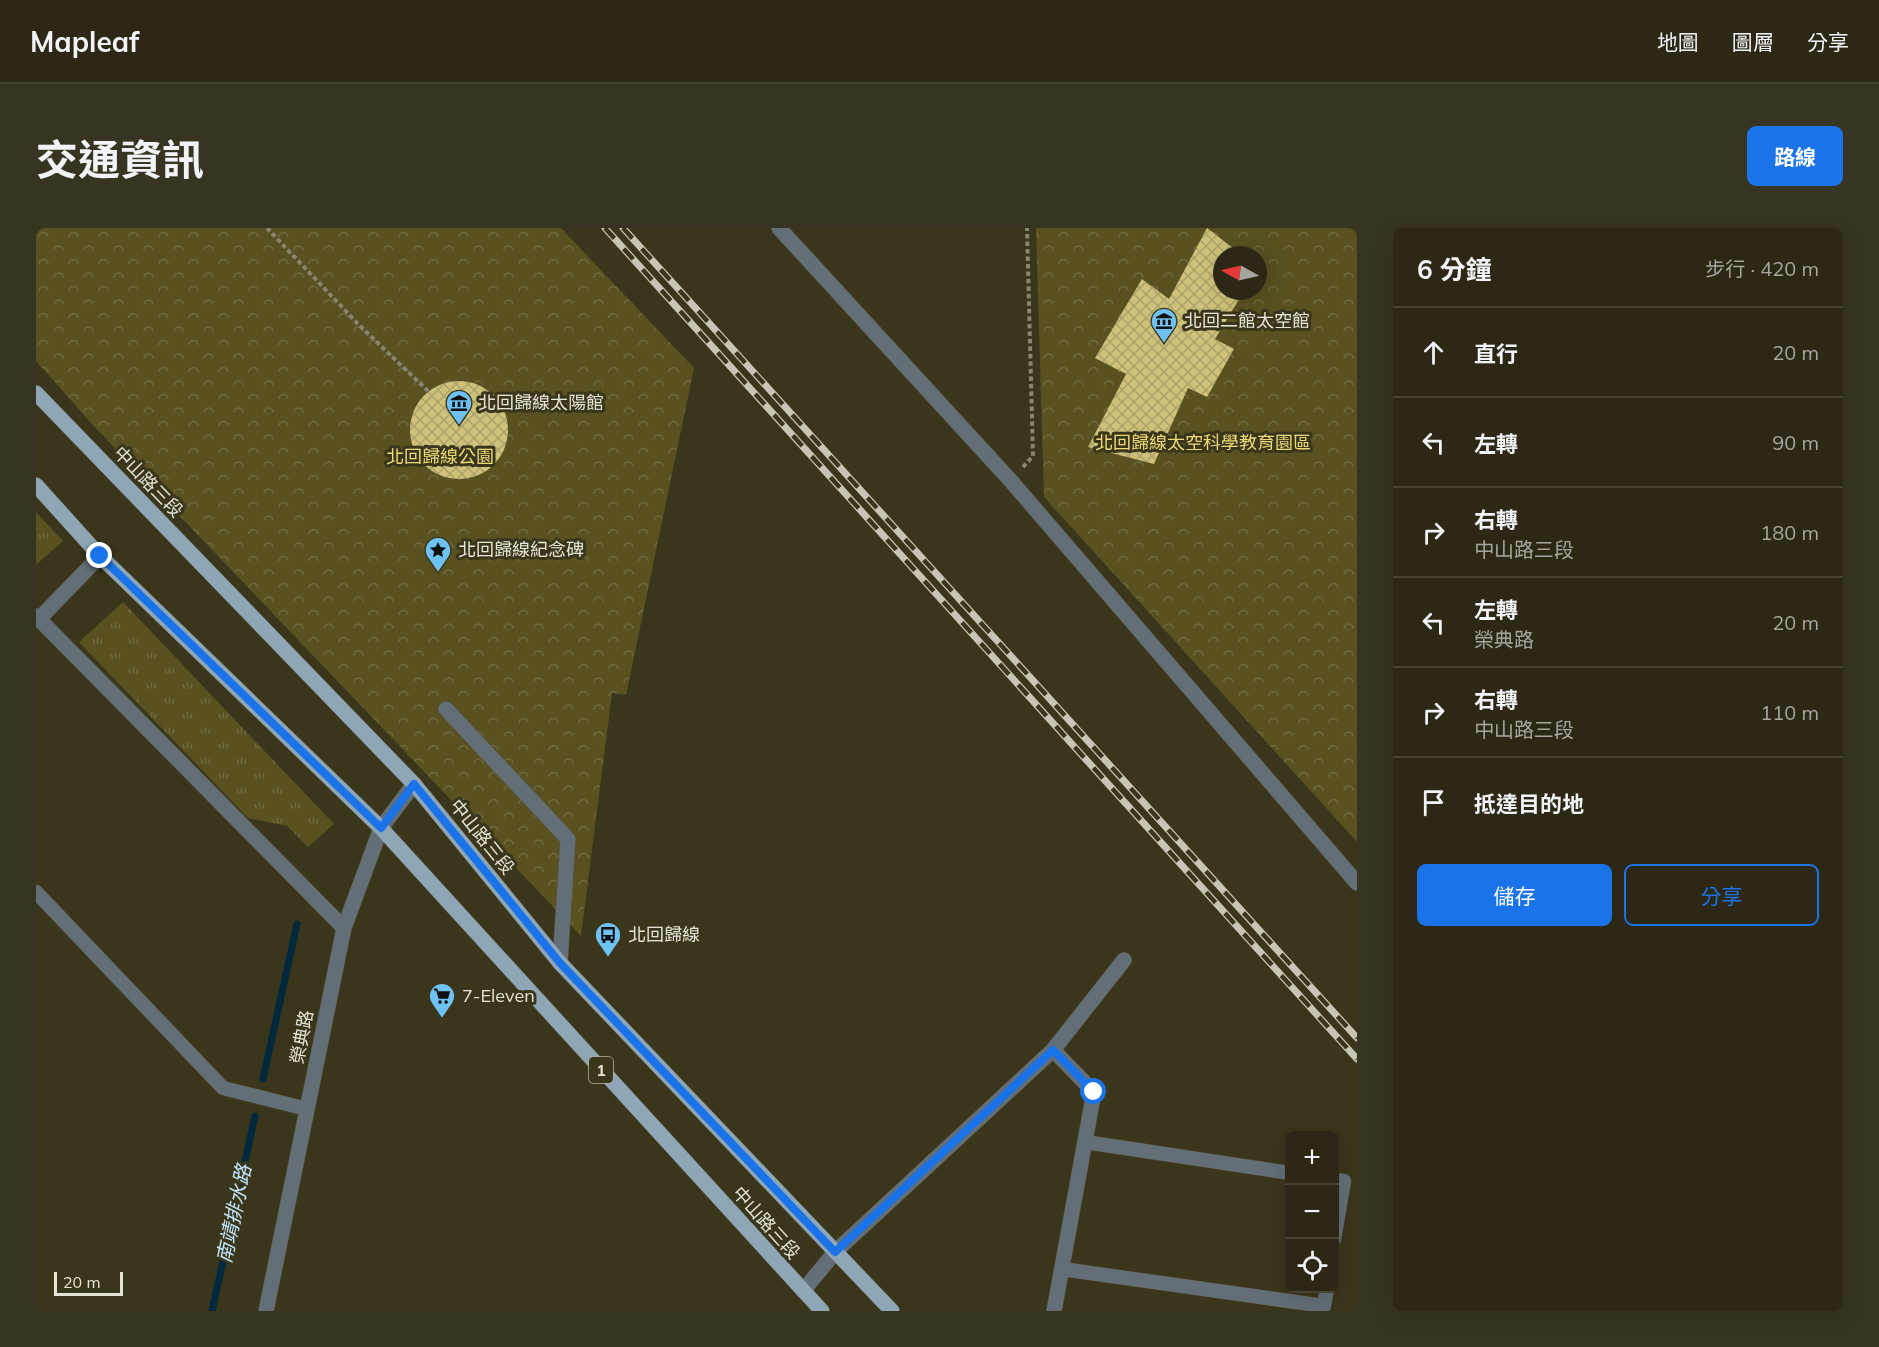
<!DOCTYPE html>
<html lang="zh-TW">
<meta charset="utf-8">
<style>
body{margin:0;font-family:Mulish,"Noto Sans TC",sans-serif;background:#383422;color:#f1f3f6}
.controls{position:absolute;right:18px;bottom:18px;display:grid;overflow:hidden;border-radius:9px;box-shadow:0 6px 24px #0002}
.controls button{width:54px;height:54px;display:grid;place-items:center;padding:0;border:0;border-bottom:2px solid #484434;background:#2c2815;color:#f1f3f6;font:30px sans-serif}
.compass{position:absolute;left:1177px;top:18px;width:54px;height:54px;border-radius:50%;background:#2c2815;box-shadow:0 6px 24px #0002;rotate:278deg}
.scale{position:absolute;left:18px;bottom:15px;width:69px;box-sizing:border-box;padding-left:6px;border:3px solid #e6e4d5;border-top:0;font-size:16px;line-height:21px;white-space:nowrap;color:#e6e4d5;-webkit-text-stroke:4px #3a361c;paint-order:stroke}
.stop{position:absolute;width:18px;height:18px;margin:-14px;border:4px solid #1a73e8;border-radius:50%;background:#fff}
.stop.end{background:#1a73e8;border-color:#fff;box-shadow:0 2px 6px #0008}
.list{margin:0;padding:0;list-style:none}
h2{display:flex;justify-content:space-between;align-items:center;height:78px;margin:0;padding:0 24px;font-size:26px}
h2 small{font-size:20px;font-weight:400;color:#a6a6a0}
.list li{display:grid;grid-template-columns:39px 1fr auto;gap:18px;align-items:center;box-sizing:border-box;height:90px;padding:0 24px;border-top:2px solid #484434}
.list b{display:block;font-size:22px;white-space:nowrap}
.list p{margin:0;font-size:20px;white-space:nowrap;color:#a6a6a0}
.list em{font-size:20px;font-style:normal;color:#a6a6a0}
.actions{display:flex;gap:12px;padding:18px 24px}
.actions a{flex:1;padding:14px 0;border:2px solid #1a73e8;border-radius:9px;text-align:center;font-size:21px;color:#1a73e8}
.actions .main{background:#1a73e8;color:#fff}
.icon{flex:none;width:33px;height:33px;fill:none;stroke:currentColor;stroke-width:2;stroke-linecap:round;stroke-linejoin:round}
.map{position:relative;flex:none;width:1321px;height:1083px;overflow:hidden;border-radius:9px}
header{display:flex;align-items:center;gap:36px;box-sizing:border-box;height:84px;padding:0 30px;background:#2c2815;border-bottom:2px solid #484434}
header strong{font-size:28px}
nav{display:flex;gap:33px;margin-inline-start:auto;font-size:21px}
.intro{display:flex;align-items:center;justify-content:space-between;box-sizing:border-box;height:144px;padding:0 36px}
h1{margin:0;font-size:42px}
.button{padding:15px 27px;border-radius:9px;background:#1a73e8;color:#fff;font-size:21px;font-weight:700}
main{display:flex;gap:36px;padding:0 36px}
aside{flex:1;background:#2c2815;border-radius:9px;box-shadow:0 6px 24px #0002}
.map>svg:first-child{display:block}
.grass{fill:url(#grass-tufts)}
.park{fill:url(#park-crowns);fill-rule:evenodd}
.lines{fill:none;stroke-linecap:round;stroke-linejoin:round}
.stream{stroke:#01283c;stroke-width:7}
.building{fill:url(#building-cross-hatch)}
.service-casing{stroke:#56523a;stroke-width:15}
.minor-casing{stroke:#56523a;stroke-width:16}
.tertiary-casing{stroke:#56523a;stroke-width:16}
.primary-casing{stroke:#56523a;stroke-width:16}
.path{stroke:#888570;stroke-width:4;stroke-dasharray:4.5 3;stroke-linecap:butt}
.service{stroke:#636e76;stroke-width:14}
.minor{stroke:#636e76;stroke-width:15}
.tertiary{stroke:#636e76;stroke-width:15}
.primary{stroke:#8ea6b5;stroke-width:15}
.rail-casing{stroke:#c8c5b4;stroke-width:7}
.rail{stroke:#3a361c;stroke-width:4.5;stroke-dasharray:14;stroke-linecap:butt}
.route{stroke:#1a73e8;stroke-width:8}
.labels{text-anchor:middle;stroke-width:6;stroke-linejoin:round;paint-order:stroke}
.shield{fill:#3a361c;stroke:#b2b09e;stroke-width:1.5}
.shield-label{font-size:16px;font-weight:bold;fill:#e6e4d5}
.poi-label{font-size:18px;fill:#e6e4d5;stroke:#3a361c;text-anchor:start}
.park-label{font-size:18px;fill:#ebd975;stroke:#3a361c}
.street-label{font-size:18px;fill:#e6e4d5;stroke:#3a361c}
.water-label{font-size:20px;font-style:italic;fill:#c2e6fd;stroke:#3a361c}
</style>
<header>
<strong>Mapleaf</strong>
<nav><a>地圖</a><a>圖層</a><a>分享</a></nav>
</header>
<div class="intro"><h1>交通資訊</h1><a class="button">路線</a></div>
<main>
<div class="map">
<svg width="1321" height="1083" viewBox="0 0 1321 1083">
<defs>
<pattern id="grass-tufts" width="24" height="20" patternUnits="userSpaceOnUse" patternTransform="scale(1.5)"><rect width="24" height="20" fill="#595120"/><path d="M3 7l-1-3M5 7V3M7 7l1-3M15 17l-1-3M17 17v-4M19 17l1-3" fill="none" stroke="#716a40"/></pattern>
<pattern id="park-crowns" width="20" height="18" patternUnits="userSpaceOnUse" patternTransform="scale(1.5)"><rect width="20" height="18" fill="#595120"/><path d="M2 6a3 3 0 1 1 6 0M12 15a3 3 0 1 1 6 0" fill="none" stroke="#716a40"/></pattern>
<pattern id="building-cross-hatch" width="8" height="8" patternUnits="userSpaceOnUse" patternTransform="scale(1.5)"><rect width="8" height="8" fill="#cec179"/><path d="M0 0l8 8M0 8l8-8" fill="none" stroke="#aca26b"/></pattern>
</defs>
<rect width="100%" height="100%" fill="#3a361c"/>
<path class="grass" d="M0,284l27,29 -27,24z
M87,374l211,222 -26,23 -21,-21 -39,-8 -169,-176z"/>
<path class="park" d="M0,0h525l133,140 -68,327 -14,-2 -31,243 -491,-514 -54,-61z
M1000,0h321v614l-313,-345zM1186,27h36v36h-36z"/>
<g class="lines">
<path class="stream" d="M227,851l34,-155
M176,1083l43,-195"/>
</g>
<path class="building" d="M1171,0l35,27h-20v36h22l-29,48 19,10 -27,48 -19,-9 -34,76 -66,-17 38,-73 -31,-16 47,-79 27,20z
M374 202a49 49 0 1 1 98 0a49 49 0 1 1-98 0Z"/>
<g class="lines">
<g class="service-casing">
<path id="service" d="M0,664l187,196 84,21
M1049,914l205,31
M1298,952l10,1 -10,58
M1026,1041l262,37 3,-18"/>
</g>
<g class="minor-casing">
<path id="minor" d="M743,0l232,253 346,402
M0,388l308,312
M3,391l61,-63
M410,481l122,130 -8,124
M1017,822l41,42 -40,219
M767,1063l32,-39 218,-202 71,-90"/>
</g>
<g class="tertiary-casing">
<path id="tertiary" d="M230,1083l78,-383 37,-100 33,-44"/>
</g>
<g class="primary-casing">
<path id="primary" d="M0,165l378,391 146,179 332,348
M0,257l64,71 281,272 441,483"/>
</g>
<path class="path" d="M231,0l92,97 69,66
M987,239l10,-11 -6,-228"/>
<use href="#service" class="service"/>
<use href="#minor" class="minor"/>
<use href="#tertiary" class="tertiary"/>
<use href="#primary" class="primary"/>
<g class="rail-casing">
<path id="rail" d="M569,0l752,831
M587,0l734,810"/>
</g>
<use href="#rail" class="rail"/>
</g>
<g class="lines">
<path class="route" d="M64,328l281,272 33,-44 146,179 275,289 218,-202 41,42"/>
</g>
<defs>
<g id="museum-pin" transform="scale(1.35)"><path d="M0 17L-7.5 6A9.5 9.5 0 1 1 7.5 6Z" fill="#6ec2f3" stroke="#3a361c"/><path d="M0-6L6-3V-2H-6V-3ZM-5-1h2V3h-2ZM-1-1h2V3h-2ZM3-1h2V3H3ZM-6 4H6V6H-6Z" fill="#111"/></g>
<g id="sight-pin" transform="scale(1.35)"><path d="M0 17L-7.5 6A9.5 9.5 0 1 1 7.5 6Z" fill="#6ec2f3" stroke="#3a361c"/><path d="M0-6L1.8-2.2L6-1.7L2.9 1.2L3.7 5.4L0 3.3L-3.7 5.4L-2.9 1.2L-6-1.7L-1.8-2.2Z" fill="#111"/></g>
<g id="bus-pin" transform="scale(1.35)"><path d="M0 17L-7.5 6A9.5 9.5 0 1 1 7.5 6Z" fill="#6ec2f3" stroke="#3a361c"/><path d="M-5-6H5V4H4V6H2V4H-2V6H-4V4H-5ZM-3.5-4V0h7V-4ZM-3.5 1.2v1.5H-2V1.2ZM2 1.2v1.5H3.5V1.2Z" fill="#111"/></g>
<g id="supermarket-pin" transform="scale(1.35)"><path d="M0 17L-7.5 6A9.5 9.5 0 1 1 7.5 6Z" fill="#6ec2f3" stroke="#3a361c"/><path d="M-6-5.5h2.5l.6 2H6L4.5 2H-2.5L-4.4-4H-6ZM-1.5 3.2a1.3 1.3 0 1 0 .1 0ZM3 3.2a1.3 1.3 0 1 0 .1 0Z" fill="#111"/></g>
</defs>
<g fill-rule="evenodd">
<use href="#museum-pin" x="1128" y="93"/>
<use href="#museum-pin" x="423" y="175"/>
<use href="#sight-pin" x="402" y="322"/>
<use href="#bus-pin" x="572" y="707"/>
<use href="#supermarket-pin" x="406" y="768"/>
</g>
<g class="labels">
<rect class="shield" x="553" y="829" width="24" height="26" rx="4.5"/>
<g class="shield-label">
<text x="565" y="848">1</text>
</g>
<g class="poi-label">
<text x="1148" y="99">北回二館太空館</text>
<text x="442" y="181">北回歸線太陽館</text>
<text x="422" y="328">北回歸線紀念碑</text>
<text x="592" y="713">北回歸線</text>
<text x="426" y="774">7-Eleven</text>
</g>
<g class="park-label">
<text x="1167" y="221">北回歸線太空科學教育園區</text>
<text x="404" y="235">北回歸線公園</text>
</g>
<g class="street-label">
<text transform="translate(112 254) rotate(46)" y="6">中山路三段</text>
<text transform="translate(446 609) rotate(51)" y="6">中山路三段</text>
<text transform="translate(266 809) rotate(-79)" y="6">榮典路</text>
<text transform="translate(730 995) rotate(48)" y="6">中山路三段</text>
</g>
<g class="water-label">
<text transform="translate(198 986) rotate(-78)" y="7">南靖排水路</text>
</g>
</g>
</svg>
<div class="controls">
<button>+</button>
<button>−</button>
<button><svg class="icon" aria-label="locate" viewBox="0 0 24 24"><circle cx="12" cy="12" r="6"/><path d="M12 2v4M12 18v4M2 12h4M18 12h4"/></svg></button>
</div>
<svg class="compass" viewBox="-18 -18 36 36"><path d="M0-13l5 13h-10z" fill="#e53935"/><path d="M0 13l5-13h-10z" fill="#a6a6a0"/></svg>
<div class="scale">20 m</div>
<div class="stop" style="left:1058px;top:864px"></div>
<div class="stop end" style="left:64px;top:328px"></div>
</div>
<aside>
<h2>6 分鐘<small>步行 · 420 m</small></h2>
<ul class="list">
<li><svg class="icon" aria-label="ahead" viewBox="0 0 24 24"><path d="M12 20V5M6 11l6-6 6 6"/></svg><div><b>直行</b></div><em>20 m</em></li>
<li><svg class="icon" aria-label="left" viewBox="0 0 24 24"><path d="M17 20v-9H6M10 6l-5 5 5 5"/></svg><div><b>左轉</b></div><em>90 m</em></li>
<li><svg class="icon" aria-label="right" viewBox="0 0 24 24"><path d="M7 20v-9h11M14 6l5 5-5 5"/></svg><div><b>右轉</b><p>中山路三段</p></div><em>180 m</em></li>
<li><svg class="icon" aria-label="left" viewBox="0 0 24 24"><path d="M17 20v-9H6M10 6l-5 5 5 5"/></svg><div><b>左轉</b><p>榮典路</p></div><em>20 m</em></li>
<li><svg class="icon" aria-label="right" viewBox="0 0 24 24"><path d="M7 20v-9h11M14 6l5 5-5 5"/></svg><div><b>右轉</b><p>中山路三段</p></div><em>110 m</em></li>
<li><svg class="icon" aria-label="arrive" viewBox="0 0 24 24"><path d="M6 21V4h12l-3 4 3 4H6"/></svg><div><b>抵達目的地</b></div></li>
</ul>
<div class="actions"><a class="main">儲存</a><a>分享</a></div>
</aside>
</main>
